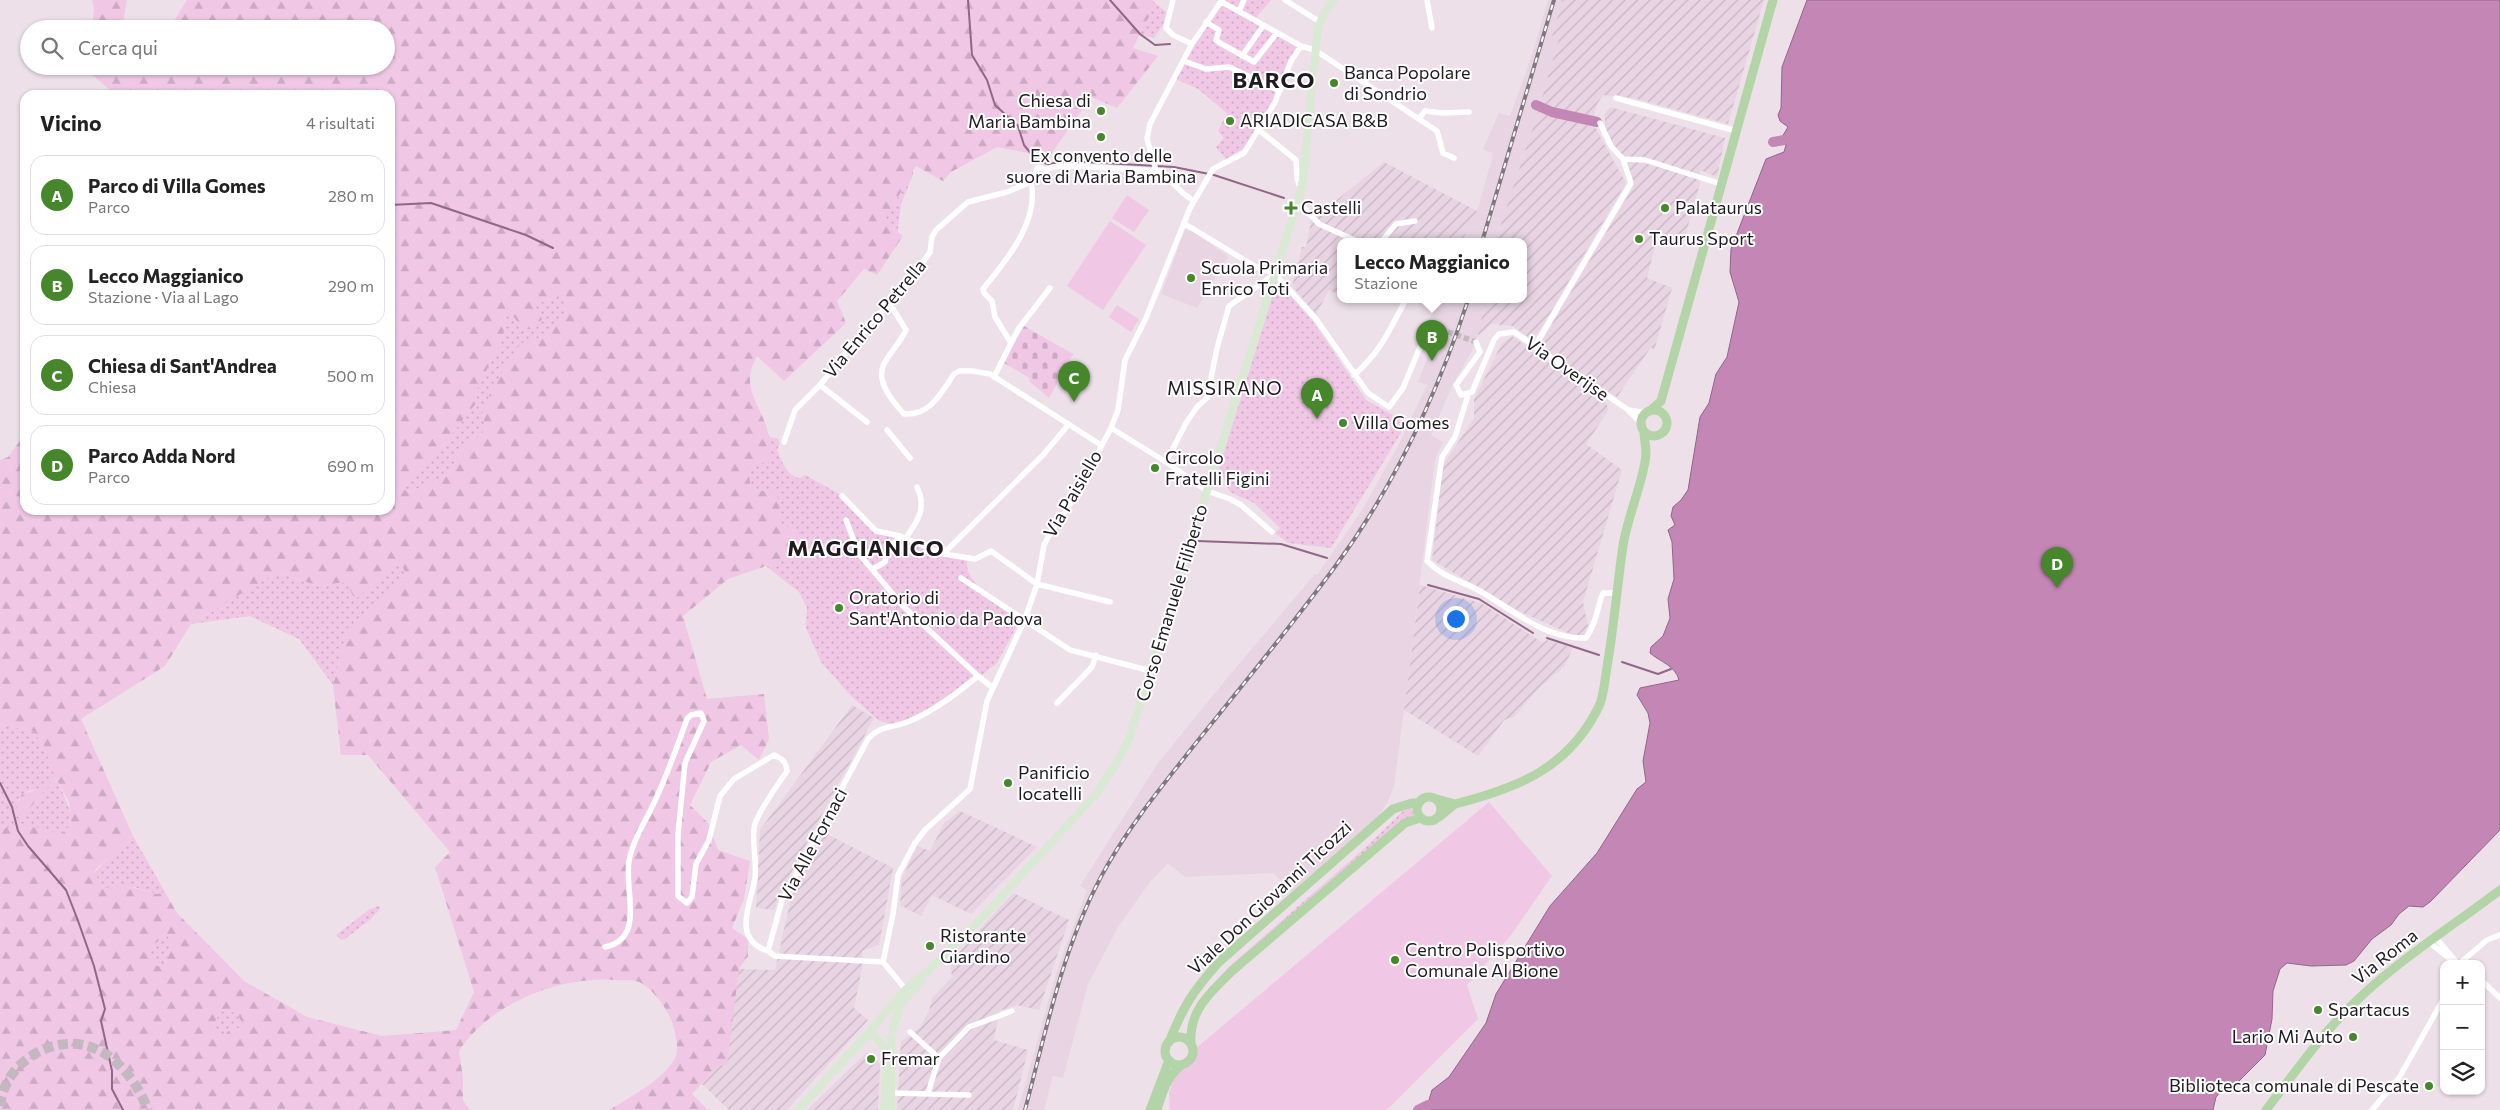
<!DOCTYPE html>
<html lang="it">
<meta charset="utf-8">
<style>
body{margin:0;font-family:Commissioner,sans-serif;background:#f6f6f6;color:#222}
.controls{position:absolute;right:15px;bottom:15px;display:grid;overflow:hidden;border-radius:10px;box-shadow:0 1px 4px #0004}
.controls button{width:45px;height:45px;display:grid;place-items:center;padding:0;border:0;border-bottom:1px solid #e0e0e0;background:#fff;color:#222;font:25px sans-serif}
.you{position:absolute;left:1455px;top:618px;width:18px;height:18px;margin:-12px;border:4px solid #fff;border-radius:50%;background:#1a73e8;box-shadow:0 0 0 8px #1a73e833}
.badge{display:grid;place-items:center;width:32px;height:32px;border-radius:50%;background:#45872a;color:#fff;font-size:16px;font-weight:700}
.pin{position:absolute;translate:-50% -41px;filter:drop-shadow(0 1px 2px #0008)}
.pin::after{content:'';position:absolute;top:26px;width:18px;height:15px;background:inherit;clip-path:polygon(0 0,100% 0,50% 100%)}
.popup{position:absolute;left:1337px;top:238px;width:190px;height:65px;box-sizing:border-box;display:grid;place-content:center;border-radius:10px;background:#fff;filter:drop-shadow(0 1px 4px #0005);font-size:16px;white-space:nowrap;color:#767676}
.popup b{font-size:19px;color:#222}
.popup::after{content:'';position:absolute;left:50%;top:100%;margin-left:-10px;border:10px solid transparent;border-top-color:#fff}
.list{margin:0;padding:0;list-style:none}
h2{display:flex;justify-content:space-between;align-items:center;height:65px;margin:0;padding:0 20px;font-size:21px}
h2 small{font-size:16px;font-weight:400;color:#767676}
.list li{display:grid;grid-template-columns:32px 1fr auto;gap:15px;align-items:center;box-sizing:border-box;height:80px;margin:0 10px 10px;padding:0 10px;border:1px solid #e0e0e0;border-radius:15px}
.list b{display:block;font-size:19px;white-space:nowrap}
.list p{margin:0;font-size:16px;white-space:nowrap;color:#767676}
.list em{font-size:16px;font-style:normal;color:#767676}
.icon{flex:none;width:28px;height:28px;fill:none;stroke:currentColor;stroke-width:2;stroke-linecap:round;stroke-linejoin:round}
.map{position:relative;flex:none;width:2500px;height:1110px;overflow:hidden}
.search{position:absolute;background:#fff;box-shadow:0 1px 4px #0004;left:20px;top:20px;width:375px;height:55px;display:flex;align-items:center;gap:12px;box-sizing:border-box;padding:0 18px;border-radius:28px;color:#767676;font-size:19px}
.panel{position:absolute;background:#fff;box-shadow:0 1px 4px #0004;left:20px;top:90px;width:375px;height:425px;border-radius:15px}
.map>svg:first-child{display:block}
.built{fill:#e8d4e3}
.industrial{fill:url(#industrial-furrows)}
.green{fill:url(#green-dots)}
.forest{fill:url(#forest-firs);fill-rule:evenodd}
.cemetery{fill:url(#cemetery-stones)}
.pitch{fill:#f0c7e5}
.water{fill:#c486b5;stroke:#926688}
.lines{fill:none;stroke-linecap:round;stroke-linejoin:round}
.stream{stroke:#926688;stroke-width:2}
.river{stroke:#c486b5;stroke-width:10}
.minor-tunnel{stroke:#c4b8c0;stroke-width:5.5;stroke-dasharray:5.5 3;stroke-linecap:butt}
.trunk-tunnel{stroke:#c4b8c0;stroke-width:10;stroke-dasharray:10 5;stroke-linecap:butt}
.minor{stroke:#fff;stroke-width:5.5}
.secondary{stroke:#d9e9d3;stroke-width:8}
.primary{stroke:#b3d4a7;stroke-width:9}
.rail-casing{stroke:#81787f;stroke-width:4}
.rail{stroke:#fff;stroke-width:2;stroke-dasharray:5.5;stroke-linecap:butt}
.poi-dot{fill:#45872a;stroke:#fff;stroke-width:2}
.labels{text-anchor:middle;stroke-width:4;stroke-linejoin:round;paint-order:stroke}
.poi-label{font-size:18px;fill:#1f1a1e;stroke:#fff;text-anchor:start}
.street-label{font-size:18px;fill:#1f1a1e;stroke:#fff}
.neighbourhood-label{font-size:19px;letter-spacing:1px;fill:#1f1a1e;stroke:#fff}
.district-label{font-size:22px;font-weight:bold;letter-spacing:1px;fill:#1f1a1e;stroke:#fff}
</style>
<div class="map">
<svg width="2500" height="1110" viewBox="0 0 2500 1110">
<defs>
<pattern id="industrial-furrows" width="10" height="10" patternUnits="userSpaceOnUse" patternTransform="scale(1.25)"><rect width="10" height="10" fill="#e8d4e3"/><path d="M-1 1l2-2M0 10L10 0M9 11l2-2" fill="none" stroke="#c7b5c2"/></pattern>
<pattern id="green-dots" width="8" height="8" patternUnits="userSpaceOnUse" patternTransform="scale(1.25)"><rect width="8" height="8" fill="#f0c7e5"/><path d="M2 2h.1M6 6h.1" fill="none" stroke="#cdaac4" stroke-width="1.8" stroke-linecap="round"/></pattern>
<pattern id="forest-firs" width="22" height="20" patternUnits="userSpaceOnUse" patternTransform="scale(1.25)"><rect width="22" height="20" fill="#f0c7e5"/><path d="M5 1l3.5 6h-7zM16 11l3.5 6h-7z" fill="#cdaac4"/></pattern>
<pattern id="cemetery-stones" width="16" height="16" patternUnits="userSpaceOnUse" patternTransform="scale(1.25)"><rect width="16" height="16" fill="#f0c7e5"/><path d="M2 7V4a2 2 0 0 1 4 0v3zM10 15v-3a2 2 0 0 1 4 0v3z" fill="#cdaac4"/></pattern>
</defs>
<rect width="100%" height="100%" fill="#ede0e9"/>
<path class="built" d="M1548,0h14l-10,35 7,3 -20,71 -44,133h-28l-4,-3 14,-28 15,-52v-6l-9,-4 16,-36 11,3 22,-61z
M1185,230l9,1 34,26 -31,51 -36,-14z
M1438,300h47l-7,36 -5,13 -21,37 -21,49 12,7 -8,17 -31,251 -10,76 -5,13 -11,18 -87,75 -17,-19 -89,4 -17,-14 -18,19 -32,45 -30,57 -25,94 -10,-2 -9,34h-26l39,-140 30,-80 -7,-4 78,-123 70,-86 87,-103 2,1 45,-65 36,-64 29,-61 -9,-3 17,-43 -13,-5z"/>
<path class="industrial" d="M1562,0h202l-36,124 -95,-26 -30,-3 -6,9 -4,16 -39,-8 -14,-7 19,-67 -7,-2z
M1610,107l115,31 -8,39 -17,-7v13l-17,61 -26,-6 -10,40 25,10 -18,63 -3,-4 -34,50 -68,-44 -6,-14 90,-152 -28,-60v-14z
M1539,109l12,7 44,11 31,56 -88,151 -10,3 -15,-11 -21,-2 -14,12 7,-36h38v-58h-28z
M1384,162l93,49 -14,28 4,2 -126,1v49l-4,3 -8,-4 -13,24 -24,-28 10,-39h4l8,-41 12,1 7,-4z
M1512,336l95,68 1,7 -22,33 36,26 -39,132 5,24 -4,9 -9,1 -56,-25 -87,-51 11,-95 31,-47v-19l28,-56z
M1420,585l61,18 62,40 4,-3 26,8 -9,19 -25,21 -25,29 -10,3 -26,36 -74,-46z
M852,705l22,13 -96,179 -3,13 -19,-2 4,-78z
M960,811l77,36 -66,67 -39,-19 -11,21 -21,-11 2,-26 15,-33 13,5 14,-28z
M825,833l68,35 -14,77 -17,6v17l-8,40 14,12 -81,90h-58l-27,-26 16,-18 21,-97 36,1 16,-72z
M1013,893l56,27 -30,90 -22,-5 -18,6 -5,29 34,10 -15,60h-116l4,-68 19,-15 9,-16 3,-13 20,-21 -2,-15z
M867,1052l13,12 -2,46h-71z"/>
<path class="green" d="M1152,0l14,12 -3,13 -9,13 -13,-3 -18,6 -103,98 -107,28v8l-12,29 -4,33 -155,110 13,62 15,28 8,2 2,4 -3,7c5,11 10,27 23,28l5,-3 40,22 19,26 10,8 33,8 60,22c-3,23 37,46 53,59l-23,43 -23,18 -46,31 -23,9 -15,3 -12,-4 -28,-25 -29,-33 -15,-34 1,-20 -8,-16 -46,-36 -153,-183z
M1219,0h52l-16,19 45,26 -46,97 -28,17 -10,-12 8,-9 -6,-7 9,-18 -29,-24 -22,-10 22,-49z
M1275,288h9l30,35 52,77 41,23 -76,125 -43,-5 -13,-10 5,-5 -26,-25 -24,-11 -11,-24z
M563,294l2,20 -20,22 -26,9 -37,69 4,16 -27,22 -9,22 -40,18 -8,-3 39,-41 36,-46 -1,-11 27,-53 4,-32 14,21 13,-22z
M400,559l7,19 -59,50 -15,57 -34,-46 -49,-23 -59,8 86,-52 40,14 29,-4z
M0,724l33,7 10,14 13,31 -13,12 -15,3 -10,9 6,15 21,-25 12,-10c6,14 26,48 3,55l-31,-8 -20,2 -9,-3z
M1412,806l1,11 -210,178 29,-31 135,-118 39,-38z
M133,836l32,56 -8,2 -23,-7 -30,1 -10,-15 34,-35z
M379,906l1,3 -9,10 -26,20 -4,1 -5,-5 34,-26z
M167,935l4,7 -4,19 -3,5h-7l-9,-10 5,-11z
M226,1009l11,5 6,10 -2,6 -6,-3 -5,1 -8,11 -6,-6c-3,-11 1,-19 10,-24z"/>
<path class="forest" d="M92,0h35l-4,23 6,6h-37l2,-22z
M187,0h965l2,6 -21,42 25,8 -41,52 -26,-11 -42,60 -52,-10 -46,25 -8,9 -27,-15 -32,55 19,15 -26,39 -13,-6 -27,32 9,22 -62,58 -27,-25c-17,32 1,43 10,73 3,9 2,21 3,31l-22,8 3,22 26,2 5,33 18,6 5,22 -77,26 -45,37 24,83 57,-5 5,45 -10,21 -18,-15 -30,17 -21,43 18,18 10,27 32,11 -6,38 -12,29 16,11v17l-9,13 -12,96 -9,1 -26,28 16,16h-98c20,-14 53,-29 65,-52 5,-9 0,-24 -2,-33 -4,-14 -19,-35 -32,-42 -6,-4 -19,-2 -26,-3 -55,-4 -125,23 -156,71l4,26v24l7,9h-470v-284l5,2 31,-1 26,8 9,-12 -2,-21 -12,-22 -12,10 -21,25 -6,-1 -2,-3 5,-16 22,-8 12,-11 -12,-31 -10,-14 -33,-7v-264l8,-3 17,-23v76h365v-415h-274l-25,-21v-8h295v-37h-217zM563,294l2,20 -20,22 -26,8 -28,47 -9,23 4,16 -27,22 -9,22 -40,18 -8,-3 39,-41 36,-46 -1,-11 27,-53 4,-31 14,20 12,3 9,-11 -8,-14zM400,560l7,18 -59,50 -15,57 8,70h27l82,97 -15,15 39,125 -18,38 -74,6 -75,-19 -63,-36 -67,-68 -12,-21 -8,2 -29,-8 -24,2 -10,-15 1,-3 31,-28 2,-4 5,-2 -52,-117 84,-53 26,-42 86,-52 41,14 28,-4 9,18zM167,935l4,7 -4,19 -3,5h-7l-9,-10 5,-11zM226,1009l11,5 6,10 -3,6 -8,-4 -10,13 -6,-6c-3,-11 1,-19 10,-24z"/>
<path class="cemetery" d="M1024,326l49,28 -24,44 -20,-17 1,-3 -26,-15z"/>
<path class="pitch" d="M1127,195l22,15 -15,22 -22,-14z
M1110,221l36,24 -43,65 -36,-24z
M1117,305l22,14 -8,13 -22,-15z
M1489,802l63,74 -41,59 -44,50 11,34 -86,86 -6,5h-216l-1,-18 13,-32z"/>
<path class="water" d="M1807,0h693v830l-70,72 -7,5 -14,-1 -10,8 -8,11 -19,14 -18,22 -8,4 -35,1 -24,-3 -7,6 -7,22 -1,28 -7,36 -28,28 -14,6 -7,8 -3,13h-787l6,-20 17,-13 37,-54 10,-29 54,-88 47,-53 40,-64 9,-7 -3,-21 7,-38 -2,-10 -11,-18 3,-7 39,-8c-3,-14 -20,-19 -29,-27l1,-6 12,-11 7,-18 -2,-19 6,-20 -2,-37 -4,-12 7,-5 -4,-9 2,-9 8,-7 7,-10 12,-73 9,-14 7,-29 11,-17 12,-55 -9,-30 1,-23 35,-90 18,-7 2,-7 -4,-8 6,-10 -8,-6 -2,-6 3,-7 1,-41z"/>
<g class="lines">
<path class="stream" d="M968,0l4,55 15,25 8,25 23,21 6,19 13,16 11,3 20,-3 106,6 40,8 70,23
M1110,0l30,34 15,11 15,-1
M390,205l41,-2 95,32 27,13
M1197,541l84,3 46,14
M1428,585l51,14 54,34
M1547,638l52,17
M1622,662l36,12 13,-5
M0,783l12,24 6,24 10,15 38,44 11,28 17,48 11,43 -4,12 11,50v18l11,21"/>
<path class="river" d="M1536,105l16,7 45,10
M1773,142l11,-2
M1418,1110l10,-5"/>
<path class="minor-tunnel" d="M1425,335l6,-5 6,-2 39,14"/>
<path class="trunk-tunnel" d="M0,1106c5,-49 65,-80 107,-51 19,13 33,34 41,55"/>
<path class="minor" d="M1173,0l-7,28 7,7 19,9
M1285,0l35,22
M1427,0l5,28
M1222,2l79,44
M1239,11l5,-11
M1206,22l13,8 -3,10 4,3 34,19 22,-28
M1242,56l21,-30
M1184,61l22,8 23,-2 51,24
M1616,98l120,33
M1419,119l6,-8 17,2 27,-1
M1259,130l37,30 1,19 4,10
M1623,159l22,1 76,24
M1156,170l-9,-31 3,-15 42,-80 30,-44
M1296,206l9,3 14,15 40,18
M1185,224l71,43 19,7 41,45 52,74 21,14 14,-19 22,-53
M1381,242l15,-18 19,-3
M890,304l16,26c-6,13 -16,22 -22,34 -9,17 9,38 20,50 26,2 37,-21 50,-40l5,-3h13l18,3 111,71
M1476,342l4,10 -24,33 5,10 11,-3 22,-52 5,-6 15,-2 113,77 14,14
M1011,343l8,-15 31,-40
M1535,346l96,-163 -8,-24 -12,-13 -11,-23
M1354,375c24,-20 36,-45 50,-72
M994,377l17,-34 -16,-26 -3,-16 -8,-8 -1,-4c23,-28 57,-68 48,-107
M820,385l55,-68 15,-13 20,-23 20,-29 2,-15 4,-7 32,-28 39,-10 24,-10 7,-15 8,3 7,-3 19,-1 88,5 24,23 10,7
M1468,395l-13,42 -13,20 -15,104c17,17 33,19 53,30 33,19 66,49 106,47 10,-13 11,-30 17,-45h14
M1629,410l18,3
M1111,428l55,34 41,29 23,8 11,6 31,27
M887,430l23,28
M784,442l11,-32 25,-25 47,37
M1166,462l20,-39 11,-16 10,-9 10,-50 12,-42 46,-32
M842,496l34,35 24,5 43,18 32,5 16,-8 46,33 73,18
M846,520l13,34 44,52 75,70
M905,539c13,-18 22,-31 12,-52
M943,554l100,-99 26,-31
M873,569l12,-7 2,-10 13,-16
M961,578l109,72 81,21
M1057,703l35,-36 4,-12
M2436,938l22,26
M2430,943l19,15
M605,947c41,-9 19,-55 24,-86 4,-23 20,-45 29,-67 11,-24 20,-50 29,-75l4,-4 10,-2 3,8 -19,42 -7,71v62l9,7 5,-6 4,-33 13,-24 11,-44 14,-17 40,-24c9,4 12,7 13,16 -7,10 -32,46 -33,57 -2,16 3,33 1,50 -4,26 -24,61 13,73
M883,962l10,-48 5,-39 17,-32 10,-13 45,-41 17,-88 38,-82 12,-35 7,-39 10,-19 10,-12 11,-18 36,-68 7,-18 7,-50 21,-42 44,-110 23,-39 31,-16 31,-51 16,-41 10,-15 14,4 122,81 6,22 11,5
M2459,964l28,-24 13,-5
M2481,980l19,18
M907,991l-24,-29 -108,-6 -7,-5 14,-51 86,-161c12,-14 26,-11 42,-18 25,-11 46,-27 68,-45l15,12
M910,1032l29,26
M892,1093l77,2
M928,1093l11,-35 30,-31 43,-16
M2372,1110l27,-32 45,-80"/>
<path class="secondary" d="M893,1029l7,-24 21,-23
M798,1110l75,-82
M884,1110l3,-56 -7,-12 -7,-6 1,-10 32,-37 23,-19 55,-54 112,-122 22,-34 11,-21 170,-541 4,-18 15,-153 7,-15 9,-12
M891,1110v-73"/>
<path class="primary" d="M1641 423a13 13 0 1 1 26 0a13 13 0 1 1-26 0Z
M1650,411l11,-10 112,-401
M1417 809a12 12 0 1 1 24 0a12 12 0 1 1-24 0Z
M1437,799l18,5 -16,13
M1455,804c63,-16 115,-36 145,-100 4,-11 5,-25 7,-37 7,-40 10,-81 16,-121 4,-29 21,-65 23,-92 0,-8 -2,-16 -2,-23
M1165 1051a14 14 0 1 1 28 0a14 14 0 1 1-28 0Z
M1169,1042c15,-37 24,-51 50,-80l174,-153 19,-6h6
M1191,1043c-2,-33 19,-50 41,-72l173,-148 15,-5
M1150,1110l19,-50
M1157,1110c5,-17 10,-33 24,-45
M2266,1110c28,-36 54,-74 87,-106 44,-43 98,-77 147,-114"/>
<g class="rail-casing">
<path id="rail" d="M1482,242l72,-242
M1025,1110c22,-83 39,-169 82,-244 24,-42 55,-80 85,-118 48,-60 97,-119 142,-180 60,-81 103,-173 134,-268"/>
</g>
<use href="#rail" class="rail"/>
</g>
<g class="poi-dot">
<circle cx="1334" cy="83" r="5"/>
<circle cx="1101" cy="111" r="5"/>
<circle cx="1230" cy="121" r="5"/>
<circle cx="1101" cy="137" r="5"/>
<path d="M1288.5 200.5h5v5h5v5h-5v5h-5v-5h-5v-5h5z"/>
<circle cx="1665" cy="208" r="5"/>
<circle cx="1639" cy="239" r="5"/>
<circle cx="1191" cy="278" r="5"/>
<circle cx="1343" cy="423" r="5"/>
<circle cx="1155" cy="468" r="5"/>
<circle cx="839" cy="608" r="5"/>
<circle cx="1008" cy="783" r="5"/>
<circle cx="930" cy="946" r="5"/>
<circle cx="1395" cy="960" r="5"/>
<circle cx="2318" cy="1010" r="5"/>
<circle cx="2353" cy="1037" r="5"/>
<circle cx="871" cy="1059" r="5"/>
<circle cx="2429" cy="1086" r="5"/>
</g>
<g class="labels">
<g class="poi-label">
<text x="1344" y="79">Banca Popolare<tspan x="1344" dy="21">di Sondrio</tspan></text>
<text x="1091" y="107" text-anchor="end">Chiesa di<tspan x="1091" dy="21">Maria Bambina</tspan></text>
<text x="1240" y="127">ARIADICASA B&amp;B</text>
<text x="1101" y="162" text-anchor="middle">Ex convento delle<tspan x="1101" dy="21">suore di Maria Bambina</tspan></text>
<text x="1301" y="214">Castelli</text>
<text x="1675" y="214">Palataurus</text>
<text x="1649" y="245">Taurus Sport</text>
<text x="1201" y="274">Scuola Primaria<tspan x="1201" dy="21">Enrico Toti</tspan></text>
<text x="1353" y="429">Villa Gomes</text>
<text x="1165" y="464">Circolo<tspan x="1165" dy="21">Fratelli Figini</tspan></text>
<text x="849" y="604">Oratorio di<tspan x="849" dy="21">Sant'Antonio da Padova</tspan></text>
<text x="1018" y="779">Panificio<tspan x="1018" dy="21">locatelli</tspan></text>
<text x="940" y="942">Ristorante<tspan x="940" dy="21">Giardino</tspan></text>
<text x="1405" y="956">Centro Polisportivo<tspan x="1405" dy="21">Comunale Al Bione</tspan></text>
<text x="2328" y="1016">Spartacus</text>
<text x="2343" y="1043" text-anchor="end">Lario Mi Auto</text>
<text x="881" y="1065">Fremar</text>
<text x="2419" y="1092" text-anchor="end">Biblioteca comunale di Pescate</text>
</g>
<g class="street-label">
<text transform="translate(875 319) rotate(-50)" y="6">Via Enrico Petrella</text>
<text transform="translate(1567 369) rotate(35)" y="6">Via Overijse</text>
<text transform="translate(1073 494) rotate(-60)" y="6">Via Paisiello</text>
<text transform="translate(1172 603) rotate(-73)" y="6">Corso Emanuele Filiberto</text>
<text transform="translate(813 845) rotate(-62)" y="6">Via Alle Fornaci</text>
<text transform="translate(1270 898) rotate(-43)" y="6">Viale Don Giovanni Ticozzi</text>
<text transform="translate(2385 957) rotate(-38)" y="6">Via Roma</text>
</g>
<g class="neighbourhood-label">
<text x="1225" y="395">MISSIRANO</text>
</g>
<g class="district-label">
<text x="1274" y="88">BARCO</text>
<text x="866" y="556">MAGGIANICO</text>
</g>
</g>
</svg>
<div class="controls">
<button>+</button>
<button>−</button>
<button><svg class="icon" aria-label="layers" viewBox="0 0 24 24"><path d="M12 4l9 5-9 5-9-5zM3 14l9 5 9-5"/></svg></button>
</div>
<div class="you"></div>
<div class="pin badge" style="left:1317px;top:419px">A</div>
<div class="pin badge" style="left:1432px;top:361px">B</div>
<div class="popup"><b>Lecco Maggianico</b>Stazione</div>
<div class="pin badge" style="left:1074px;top:402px">C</div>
<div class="pin badge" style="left:2057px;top:588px">D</div>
<div class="search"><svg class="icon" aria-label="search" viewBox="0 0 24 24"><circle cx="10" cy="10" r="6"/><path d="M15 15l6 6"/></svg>Cerca qui</div>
<section class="panel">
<h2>Vicino<small>4 risultati</small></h2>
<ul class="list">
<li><span class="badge">A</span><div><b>Parco di Villa Gomes</b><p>Parco</p></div><em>280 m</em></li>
<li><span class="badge">B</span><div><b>Lecco Maggianico</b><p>Stazione · Via al Lago</p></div><em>290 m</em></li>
<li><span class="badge">C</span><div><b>Chiesa di Sant'Andrea</b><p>Chiesa</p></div><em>500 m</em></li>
<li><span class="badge">D</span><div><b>Parco Adda Nord</b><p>Parco</p></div><em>690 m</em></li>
</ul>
</section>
</div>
